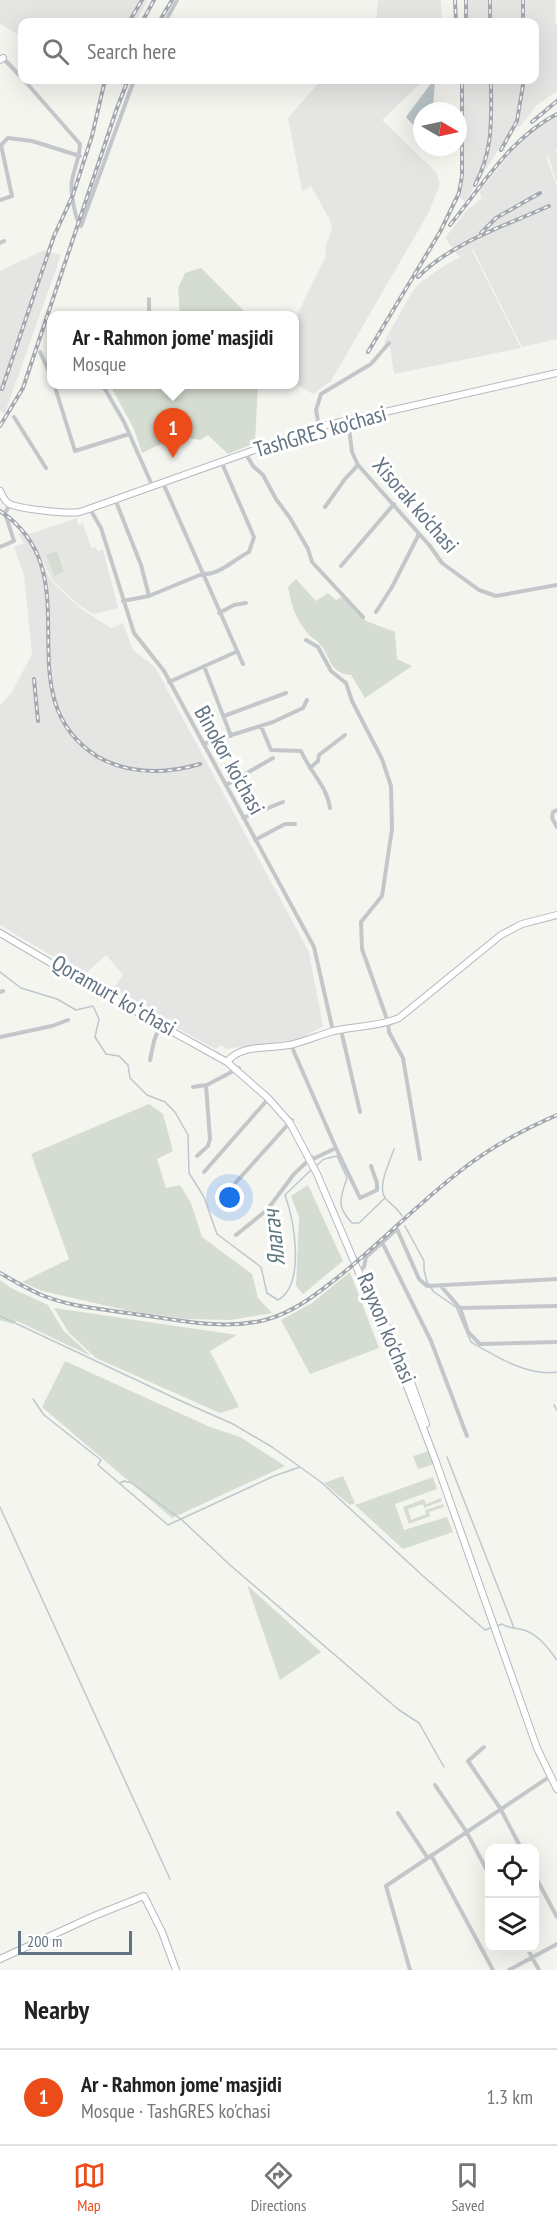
<!DOCTYPE html>
<meta charset="utf-8">
<style>
body{margin:0;font-family:"PT Sans Narrow",sans-serif;background:#f6f6f6;color:#222}
.controls{position:absolute;right:18px;bottom:18px;display:grid;overflow:hidden;border-radius:12px;box-shadow:0 6px 24px #0002}
.controls button{width:54px;height:54px;display:grid;place-items:center;padding:0;border:0;border-bottom:2px solid #e0e0e0;background:#fff;color:#222;font:30px sans-serif}
.compass{position:absolute;left:413px;top:102px;width:54px;height:54px;border-radius:50%;background:#fff;box-shadow:0 6px 24px #0002;rotate:99deg}
.scale{position:absolute;left:18px;bottom:15px;width:114px;box-sizing:border-box;padding-left:6px;border:3px solid #627483;border-top:0;font-size:16px;line-height:21px;white-space:nowrap;color:#627483;-webkit-text-stroke:4px #fff;paint-order:stroke}
.you{position:absolute;left:230px;top:1198px;width:21px;height:21px;margin:-15px;border:4px solid #fff;border-radius:50%;background:#1a73e8;box-shadow:0 0 0 9px #1a73e833}
.badge{display:grid;place-items:center;width:39px;height:39px;border-radius:50%;background:#eb4c1a;color:#fff;font-size:20px;font-weight:700}
.pin{position:absolute;translate:-50% -50px;filter:drop-shadow(0 2px 3px #0008)}
.pin::after{content:'';position:absolute;top:32px;width:21px;height:18px;background:inherit;clip-path:polygon(0 0,100% 0,50% 100%)}
.popup{position:absolute;left:47px;top:311px;width:252px;height:78px;box-sizing:border-box;display:grid;place-content:center;border-radius:12px;background:#fff;filter:drop-shadow(0 2px 4px #0005);font-size:20px;white-space:nowrap;color:#767676}
.popup b{font-size:22px;color:#222}
.popup::after{content:'';position:absolute;left:50%;top:100%;margin-left:-12px;border:12px solid transparent;border-top-color:#fff}
.list{margin:0;padding:0;list-style:none}
h2{display:flex;justify-content:space-between;align-items:center;height:78px;margin:0;padding:0 24px;font-size:26px}
h2 small{font-size:20px;font-weight:400;color:#767676}
.list li{display:grid;grid-template-columns:39px 1fr auto;gap:18px;align-items:center;box-sizing:border-box;height:96px;padding:0 24px;border-top:2px solid #e0e0e0}
.list b{display:block;font-size:22px;white-space:nowrap}
.list p{margin:0;font-size:20px;white-space:nowrap;color:#767676}
.list em{font-size:20px;font-style:normal;color:#767676}
.icon{flex:none;width:33px;height:33px;fill:none;stroke:currentColor;stroke-width:2;stroke-linecap:round;stroke-linejoin:round}
.map{position:relative;flex:none;width:557px;height:1970px;overflow:hidden}
.search{position:absolute;background:#fff;box-shadow:0 6px 24px #0002;left:18px;right:18px;top:18px;height:66px;display:flex;align-items:center;gap:15px;box-sizing:border-box;padding:0 21px;border-radius:12px;color:#767676;font-size:22px}
.sheet{height:174px;background:#fff}
nav{display:flex;justify-content:space-around;align-items:center;box-sizing:border-box;height:84px;border-top:2px solid #e0e0e0;background:#fff;font-size:16px;color:#767676}
nav a{display:grid;justify-items:center;gap:3px}
nav .on{color:#eb4c1a}
.map>svg:first-child{display:block}
.built{fill:#e5e6e4}
.green{fill:#d5dcd1}
.water{fill:#bcc8cd}
.lines{fill:none;stroke-linecap:round;stroke-linejoin:round}
.stream{stroke:#bcc8cd;stroke-width:1.5}
.secondary-casing{stroke:#b3b9bd;stroke-width:8}
.street{stroke:#c4c7ca;stroke-width:4}
.secondary{stroke:#fff;stroke-width:6}
.rail-casing{stroke:#a3a9af;stroke-width:4}
.rail{stroke:#fff;stroke-width:1.5;stroke-dasharray:4.5;stroke-linecap:butt}
.labels{text-anchor:middle;stroke-width:6;stroke-linejoin:round;paint-order:stroke}
.street-label{font-size:22px;fill:#627483;stroke:#fff}
.water-label{font-size:24px;font-style:italic;fill:#5d7780;stroke:#fff}
</style>
<div class="map">
<svg width="557" height="1970" viewBox="0 0 557 1970">
<rect width="100%" height="100%" fill="#f5f5f0"/>
<path class="built" d="M0,0h148l-12,22h-114v15l-22,-13z
M378,0h63l1,22h-66z
M464,0h91v22l2,4v65l-20,14 -17,22 -5,-3 -50,78 -5,-5 4,-21v-96h70v-58h-70z
M321,80h103l-42,40 54,52 4,12 -11,28 -98,169 -18,13 -18,-10v-65l31,-63 -1,-8 7,-19 -2,-9 -19,-34 -9,5 -14,-73z
M557,117v33l-8,4 8,-3v33l-9,-29 -2,1 11,31v152l-35,8 -49,-98 -14,8 -14,-19 22,-28 15,-12 -3,-6 49,-60z
M44,250l17,5 -56,158 -5,-2v-140z
M472,250l49,98 -127,26 -4,-27 -6,-5 28,-50 8,-9 19,-14z
M77,518l1,7 5,-2 8,25 5,-1 2,4 5,-2 15,59 -24,6 -14,-8 -28,-26 -13,-27 -13,-18z
M22,532l11,15 19,35 28,26 31,20 12,-5 10,27 22,17 154,285 14,74 -23,13 -74,10 -4,-4 -7,4 -104,-57 12,-17 -17,-20 -22,20 -84,-50v-220l12,-13 20,-38 -8,-79 -10,-28 10,-4 -6,-9z"/>
<path class="green" d="M201,268l47,47h-68l-2,-27 7,-15z
M110,385h148l-3,58 -27,11 -20,-19 -8,5 -23,-4 -35,17 -8,-24z
M57,551l7,21 -10,4 -8,-21z
M296,579l20,22 12,-8 8,7 6,-3 24,24 29,11 2,27 15,7 -47,32 -14,-23c-23,-2 -19,-18 -32,-32 -4,-4 -10,-7 -14,-13 -10,-13 -14,-26 -17,-43z
M149,1104l14,10 10,37 -16,8 9,29 14,-3 11,18 11,34 50,37 6,24 14,15 -42,7 -43,-1 -57,-8 -88,-20 -20,-9 47,-23 -38,-105z
M308,1185l35,76 -40,33 -7,-8 3,-69 -8,-21z
M350,1272l29,76 -69,26 -29,-54 31,-17z
M0,1280l11,8 37,17 15,25 28,26 -74,-35 -5,3 -12,-4z
M54,1308l183,27 -27,16 29,56 -19,6 -124,-55 -27,-25z
M65,1361l145,66 30,10 45,29 -113,52 -130,-111z
M429,1451l5,13 -16,5 -5,-13z
M343,1476l12,27 -5,2 -26,-22z
M433,1477l4,12 -42,15 9,26 43,-13 6,15 -50,17 -48,-44z
M441,1498l1,3 -18,7 -1,-4 -15,5 3,11 15,-6 -1,-4 18,-6 1,3 -15,5 1,4 -21,8 -6,-17 21,-8 2,5z
M247,1585l74,67 -41,28z"/>
<path class="water" d="M435,80l-2,30 -11,1v12l-7,4 -9,-10 26,-35z"/>
<g class="lines">
<path class="stream" d="M0,972l21,16 36,11 19,11 17,-4 6,13 -4,18 11,17 13,2 9,9 2,13 17,17 18,7 10,10 13,23 1,38 15,24 13,37 44,33 6,26 11,7c28,-16 16,-80 7,-105l26,-25
M394,1149c-4,13 -18,39 -8,50 6,6 12,10 16,17
M315,1167l9,-8 13,-3 10,22c-7,21 -11,28 5,45h7l26,-25
M405,1226l19,35v9l3,12 7,10 22,15 15,35c24,14 58,35 86,30
M0,1316l181,85 52,23 39,23 49,35 102,94 62,54 8,-3
M33,1399l11,16 57,45 -3,5 70,60 106,-49 26,-9
M554,1405l3,5
M447,1457l67,171
M120,1483l4,-2 8,2 50,37 48,45 169,145 20,13 25,44
M0,1507l170,372
M497,1626l5,-2c6,4 11,4 18,5 18,4 27,18 37,31"/>
<g class="secondary-casing">
<path id="secondary" d="M0,60l3,-2
M0,491c2,4 4,9 8,12 9,6 60,11 72,9l239,-85 238,-54
M0,933l90,53 137,76 41,36 22,25 27,51 88,207 30,78 102,289 20,41
M227,1062c13,-18 42,-13 62,-17 15,-3 30,-10 45,-14 21,-5 44,-4 65,-13l102,-83 21,-11 35,-9
M385,1322l25,57 16,45
M0,1959l94,-43 50,-20 18,36 14,38"/>
</g>
<path class="street" d="M165,22l12,-22
M3,58l19,20
M24,80l56,64c0,13 -6,24 -8,37 -2,9 3,39 9,45
M0,200l12,-4 -11,-51 7,-7 24,3 48,15
M81,226l53,-146
M0,243l4,-2
M149,299v17
M40,352l11,24
M54,384l21,67 54,-17
M102,384l22,38 28,63
M14,417l32,51
M348,421l4,31 6,13 72,81 12,17 37,27 17,6 61,-11
M319,426l-3,-16 5,-16 50,-30 18,-21
M246,454l7,12 10,9 13,24 14,19 18,31 4,13 51,55
M163,483l80,181
M115,499l26,66 8,31
M325,507l20,-28 13,-14
M90,509l11,19 33,105 30,38 150,276 19,84
M0,547l14,-6 -9,-28 5,-9
M341,566l53,-62
M123,601l26,-5 53,-22c18,1 31,-14 47,-22l5,-15 -33,-76
M376,612l16,-25 27,-53
M219,613l15,-8 12,-2
M306,640l12,7 13,24 15,12 6,18 30,58 9,27 1,43 -10,67 -21,26 1,27 26,73 1,10 14,26 17,101
M204,666l27,70
M169,682l67,-30
M224,716l62,-23
M261,726l10,24 30,1c9,21 26,35 29,57
M203,744l70,-22 30,-14 4,-8
M310,768l8,-7 1,-6 26,-20
M226,785l47,-27
M557,810l-4,2 -1,6 5,9
M243,818l40,-16
M255,840l30,-16h10
M0,992l3,-1
M341,1030l19,82
M0,1037l52,-11 16,-6
M291,1045l45,103 24,50 17,-8v-7l-6,-17
M150,1060l4,-19 6,-16
M193,1087l14,-2 32,-17
M197,1156l11,-10 2,-7 -4,-54
M313,1159l23,-11
M204,1172l65,-74
M222,1198l70,-78
M236,1235l31,-25 27,-36 18,-17
M382,1242l49,99 36,95
M359,1271l5,-4 2,-10 31,-28 22,50 8,7 130,-7
M440,1285l20,23 8,24 12,12 77,-2
M460,1308l97,-2
M484,1747l-16,14 32,47 21,40
M435,1785l31,46 24,45
M398,1813l29,44
M431,1855l62,115
M534,1874l23,43
M527,1948l12,22
M410,1970l-24,-84 166,-111
M509,1970l48,-26"/>
<use href="#secondary" class="secondary"/>
<g class="rail-casing">
<path id="rail" d="M455,0l1,22
M466,0v22
M490,0v22
M129,22l13,-22
M142,22l12,-22
M159,22l13,-22
M523,22v-22
M532,122l25,-21
M501,150l16,-29 6,-36
M475,185c19,-36 16,-66 16,-105
M450,225c34,-41 59,-86 107,-111
M481,233l15,-15 44,-25
M418,277c33,-34 89,-52 131,-71
M368,352l72,-120 19,-39 3,-17v-96
M2,389l52,-153 19,-41 19,-59 13,-56
M0,426l23,-38 94,-280 11,-28
M0,511c96,64 0,184 98,246 33,18 68,17 102,7
M34,679l4,42
M0,1273c14,8 29,17 44,23 31,12 66,14 98,19 41,6 82,15 123,5 30,-8 53,-27 77,-46 40,-33 76,-70 117,-102 30,-24 63,-42 98,-57"/>
</g>
<use href="#rail" class="rail"/>
</g>
<g class="labels">
<g class="street-label">
<text transform="translate(320 431) rotate(-16)" y="8">TashGRES ko'chasi</text>
<text transform="translate(416 505) rotate(49)" y="8">Xisorak ko'chasi</text>
<text transform="translate(230 760) rotate(61)" y="8">Binokor ko'chasi</text>
<text transform="translate(114 995) rotate(30)" y="8">Qoramurt koʻchasi</text>
<text transform="translate(387 1328) rotate(67)" y="8">Rayxon ko'chasi</text>
</g>
<g class="water-label">
<text transform="translate(274 1238) rotate(-96)" y="8">Ялагач</text>
</g>
</g>
</svg>
<div class="controls">
<button><svg class="icon" aria-label="locate" viewBox="0 0 24 24"><circle cx="12" cy="12" r="6"/><path d="M12 2v4M12 18v4M2 12h4M18 12h4"/></svg></button>
<button><svg class="icon" aria-label="layers" viewBox="0 0 24 24"><path d="M12 4l9 5-9 5-9-5zM3 14l9 5 9-5"/></svg></button>
</div>
<svg class="compass" viewBox="-18 -18 36 36"><path d="M0-13l5 13h-10z" fill="#e53935"/><path d="M0 13l5-13h-10z" fill="#767676"/></svg>
<div class="scale">200 m</div>
<div class="you"></div>
<div class="pin badge" style="left:173px;top:458px">1</div>
<div class="popup"><b>Ar - Rahmon jome' masjidi</b>Mosque</div>
<div class="search"><svg class="icon" aria-label="search" viewBox="0 0 24 24"><circle cx="10" cy="10" r="6"/><path d="M15 15l6 6"/></svg>Search here</div>
</div>
<section class="sheet">
<h2>Nearby<small></small></h2>
<ul class="list">
<li><span class="badge">1</span><div><b>Ar - Rahmon jome' masjidi</b><p>Mosque · TashGRES ko'chasi</p></div><em>1.3 km</em></li>
</ul>
</section>
<nav>
<a class="on"><svg class="icon" aria-label="map" viewBox="0 0 24 24"><path d="M3 6l6-2 6 2 6-2v14l-6 2-6-2-6 2zM9 4v14M15 6v14"/></svg>Map</a>
<a><svg class="icon" aria-label="directions" viewBox="0 0 24 24"><path d="M12 3l9 9-9 9-9-9zM9 14v-3h6M13 9l2 2-2 2"/></svg>Directions</a>
<a><svg class="icon" aria-label="saved" viewBox="0 0 24 24"><path d="M7 4h10v16l-5-4-5 4z"/></svg>Saved</a>
</nav>
